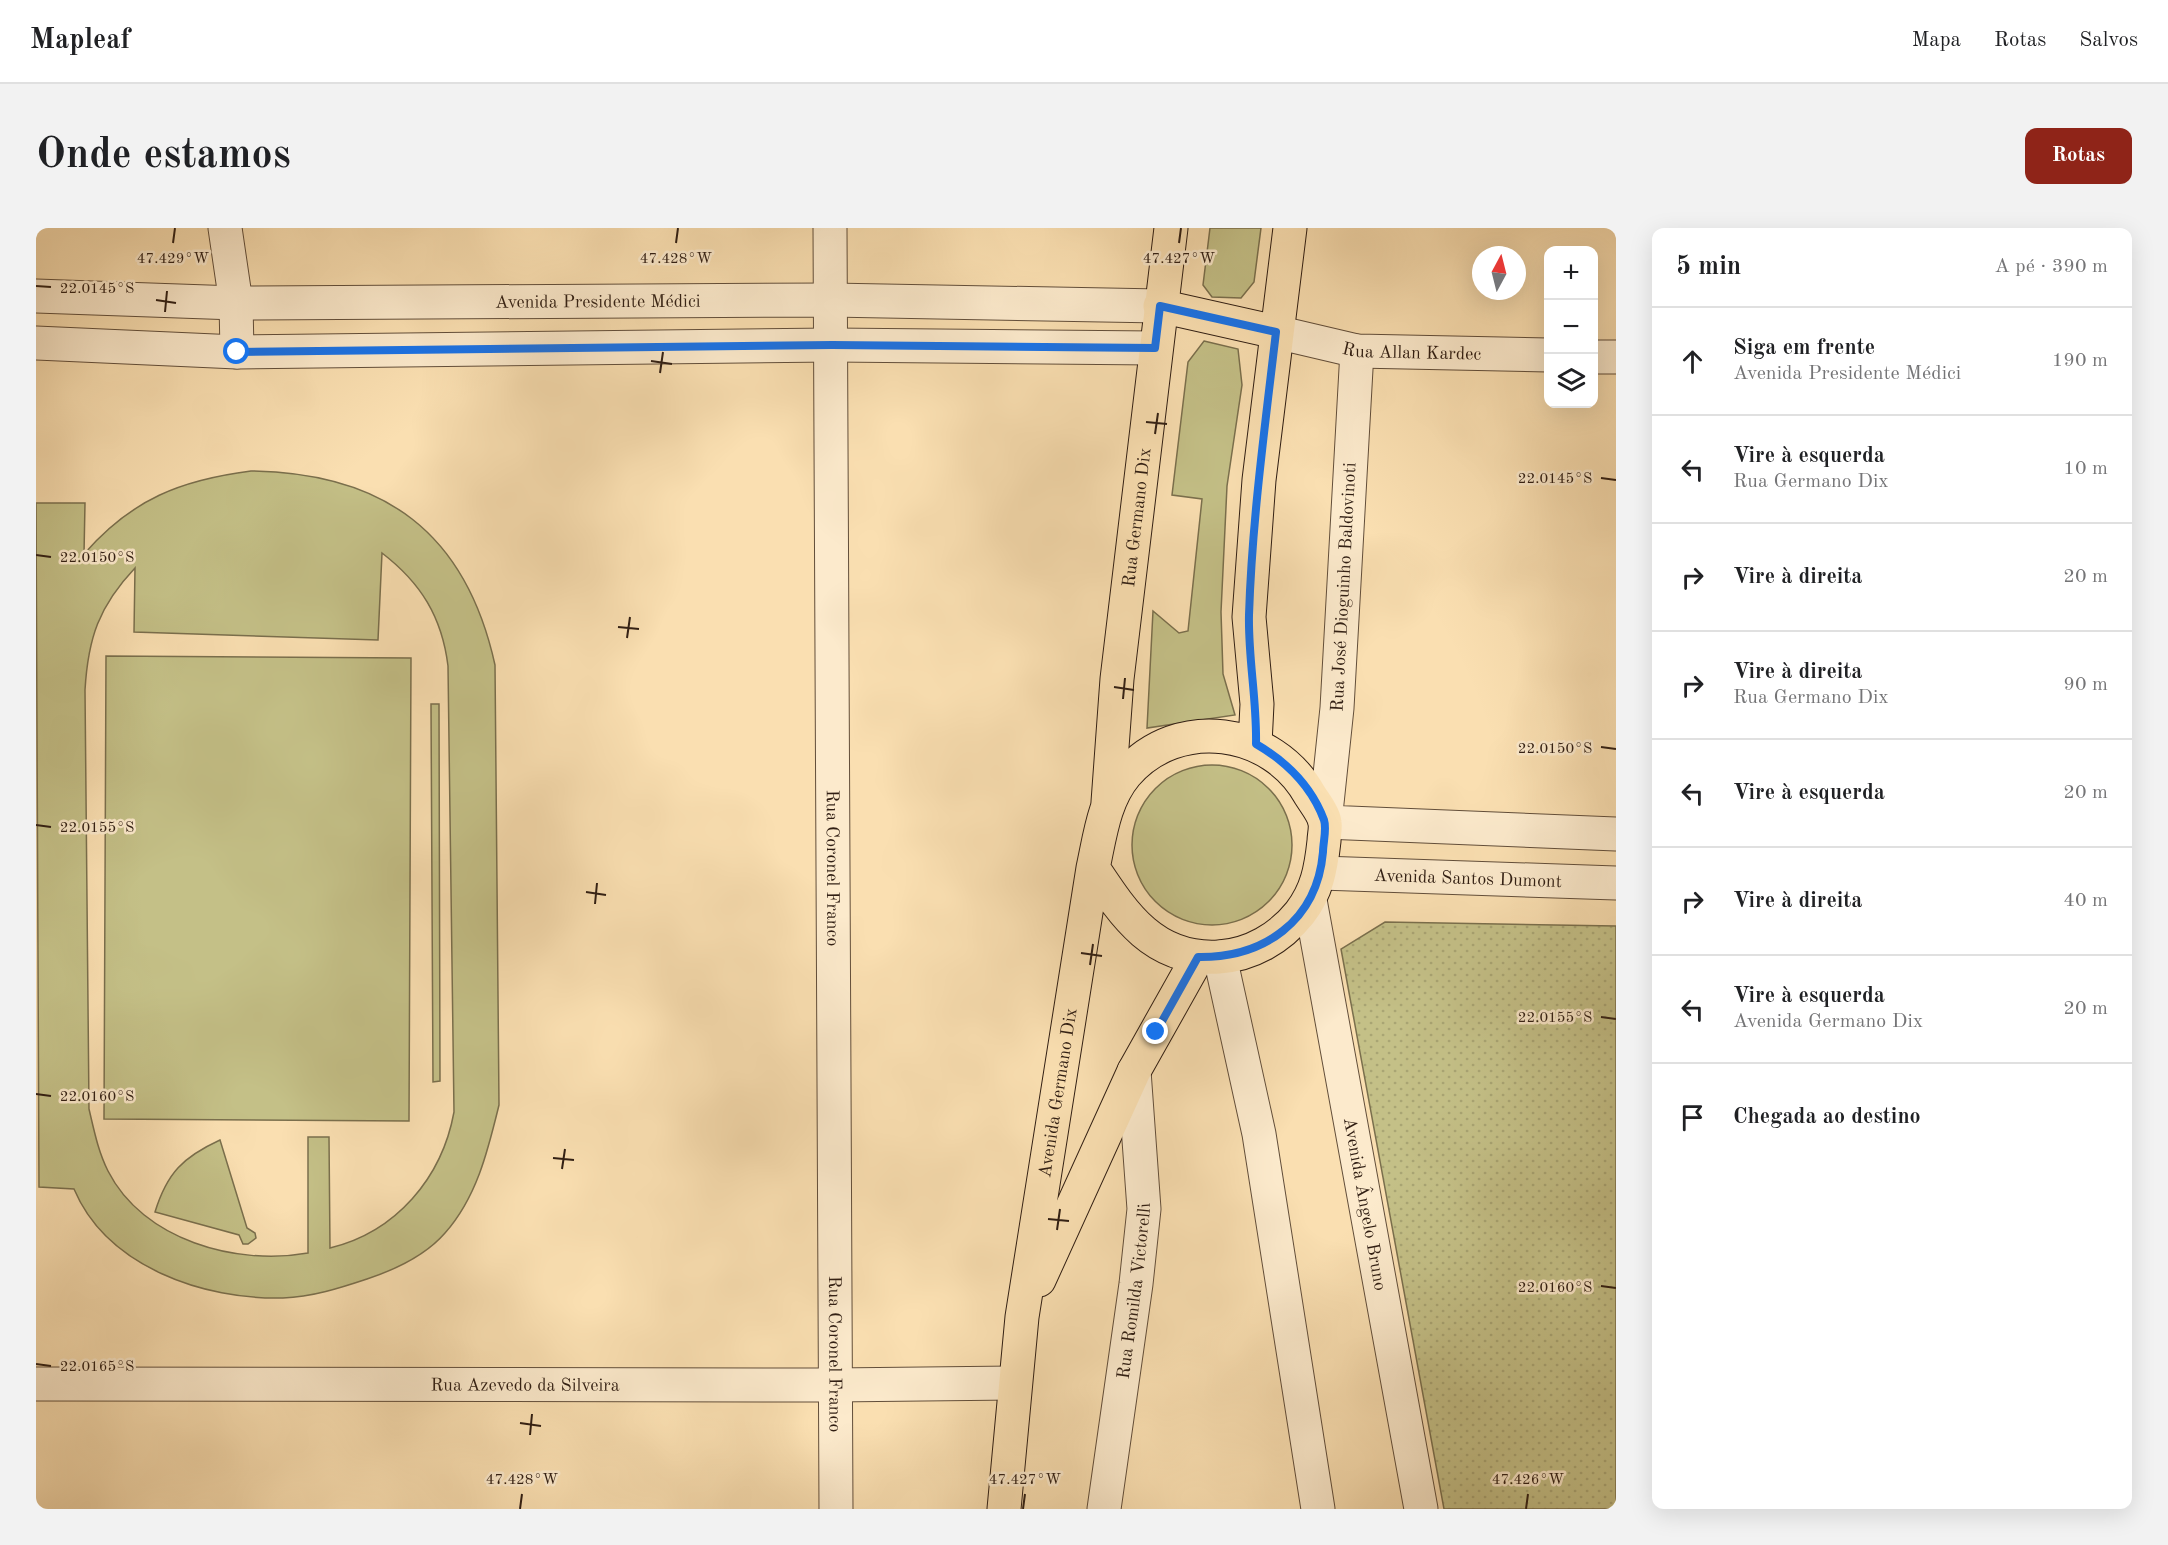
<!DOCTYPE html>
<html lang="pt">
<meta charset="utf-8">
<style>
body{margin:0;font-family:"Old Standard TT",serif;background:#f2f2f2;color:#202124}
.controls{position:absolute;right:18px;top:18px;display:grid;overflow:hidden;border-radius:12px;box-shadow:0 6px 24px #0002}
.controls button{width:54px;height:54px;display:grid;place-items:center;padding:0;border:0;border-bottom:2px solid #e0e0e0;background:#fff;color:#202124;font:30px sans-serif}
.compass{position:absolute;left:1436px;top:18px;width:54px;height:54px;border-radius:50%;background:#fff;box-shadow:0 6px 24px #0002;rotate:7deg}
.stop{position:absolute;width:18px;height:18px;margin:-14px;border:4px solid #1a73e8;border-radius:50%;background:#fff}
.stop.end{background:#1a73e8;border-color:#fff;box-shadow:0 2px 6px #0008}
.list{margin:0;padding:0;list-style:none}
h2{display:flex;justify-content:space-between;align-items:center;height:78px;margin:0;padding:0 24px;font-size:26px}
h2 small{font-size:20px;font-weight:400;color:#757577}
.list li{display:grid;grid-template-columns:39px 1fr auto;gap:18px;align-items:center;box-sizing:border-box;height:108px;padding:0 24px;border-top:2px solid #e0e0e0}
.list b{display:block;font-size:22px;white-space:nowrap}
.list p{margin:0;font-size:20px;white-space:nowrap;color:#757577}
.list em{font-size:20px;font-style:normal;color:#757577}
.icon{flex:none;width:33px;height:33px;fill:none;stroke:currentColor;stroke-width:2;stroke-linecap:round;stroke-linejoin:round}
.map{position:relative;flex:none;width:1580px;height:1281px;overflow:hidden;border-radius:12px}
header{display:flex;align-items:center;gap:36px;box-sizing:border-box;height:84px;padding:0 30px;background:#fff;border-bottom:2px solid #e0e0e0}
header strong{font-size:28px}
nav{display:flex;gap:33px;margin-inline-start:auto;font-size:21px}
.intro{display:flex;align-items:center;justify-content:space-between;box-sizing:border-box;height:144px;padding:0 36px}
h1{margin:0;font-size:42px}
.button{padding:15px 27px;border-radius:12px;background:#8f2418;color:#fff;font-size:21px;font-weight:700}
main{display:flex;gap:36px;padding:0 36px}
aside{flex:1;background:#fff;border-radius:12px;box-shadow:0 6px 24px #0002}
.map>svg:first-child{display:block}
.grass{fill:#c4c087;stroke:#7a6f4d;stroke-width:1.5;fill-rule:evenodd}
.park{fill:url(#park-dots);stroke:#7a6f4d;stroke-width:1.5}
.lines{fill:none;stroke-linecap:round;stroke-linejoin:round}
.minor-casing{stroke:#624e3a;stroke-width:35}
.major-casing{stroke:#301e13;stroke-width:35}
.minor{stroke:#fceacc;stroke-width:33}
.major{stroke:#fadfb1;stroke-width:33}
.route{stroke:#1a73e8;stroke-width:8}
.ticks{fill:none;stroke:#301e13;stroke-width:2}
.labels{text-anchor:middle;stroke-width:5;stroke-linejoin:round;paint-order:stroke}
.street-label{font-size:18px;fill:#301e13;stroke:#fceacc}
.ticks-label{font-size:15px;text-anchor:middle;fill:#301e13;stroke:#fceacc;stroke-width:5;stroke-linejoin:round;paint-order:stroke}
</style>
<header>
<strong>Mapleaf</strong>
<nav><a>Mapa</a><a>Rotas</a><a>Salvos</a></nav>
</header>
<div class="intro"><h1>Onde estamos</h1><a class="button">Rotas</a></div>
<main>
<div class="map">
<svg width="1580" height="1281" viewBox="0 0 1580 1281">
<defs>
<pattern id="park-dots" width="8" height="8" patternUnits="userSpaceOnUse" patternTransform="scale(1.5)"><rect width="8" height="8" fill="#c4c087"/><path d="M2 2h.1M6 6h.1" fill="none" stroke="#a9a574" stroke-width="1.8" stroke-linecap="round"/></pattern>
</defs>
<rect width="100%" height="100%" fill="#fadfb1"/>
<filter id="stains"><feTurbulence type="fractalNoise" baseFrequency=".00333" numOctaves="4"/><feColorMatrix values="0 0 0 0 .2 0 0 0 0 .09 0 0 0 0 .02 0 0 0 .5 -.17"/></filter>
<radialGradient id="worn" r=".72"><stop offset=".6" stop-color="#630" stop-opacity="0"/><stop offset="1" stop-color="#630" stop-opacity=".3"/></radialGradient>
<path class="grass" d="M1174,0h51l-7,54 -13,16 -29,-1 -9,-12z
M1168,113l34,8 4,36 -15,101 -6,126 2,62 12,41 -88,13 6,-117 26,22 9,-2 14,-132 -30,-4 16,-133z
M215,243c134,2 215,62 244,194l4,440c-11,45 -22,92 -54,128 -19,22 -51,37 -78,46 -27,9 -55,18 -84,19 -79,2 -176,-31 -209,-109l-35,-2 -3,-684h49l-1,51c48,-55 97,-74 167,-83zM346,325c39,30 60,64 66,113l6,446c-12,66 -58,120 -124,136l-1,-111h-21v116c-72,13 -165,-13 -200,-82 -10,-20 -14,-41 -19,-62l-4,-419c3,-52 14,-84 50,-122l-1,64 244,8z
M70,428l305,2 -2,463 -305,-2z
M395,476h8l1,377 -7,1z
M1096 617a80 80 0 1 1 160 0a80 80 0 1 1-160 0Z
M184,912l27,88 8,5 1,5 -8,6h-5l-4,-9 -84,-23c12,-39 28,-55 65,-72z"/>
<path class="park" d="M1349,694l231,4v583h-172l-103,-560z"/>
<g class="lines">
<g class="minor-casing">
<g id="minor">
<path d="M189,0l11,75 1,49"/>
<path id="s1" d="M794,0l6,1281"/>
<path id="s2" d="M0,68l200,7 595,-3 329,6"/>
<path id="s3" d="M1240,104l81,19 191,4"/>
<path d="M0,115l201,9 595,-7 323,3"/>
<path d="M1321,123l-20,357 -12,114 291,12"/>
<path d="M1558,129h22"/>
<path id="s4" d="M1285,645l295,10"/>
<path id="s5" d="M1274,672l111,609"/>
<path d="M1184,729l39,177 59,375"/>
<path id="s6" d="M0,1156l797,1 181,-2"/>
<path id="s7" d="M1068,1281l32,-225 8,-75 -10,-138"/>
</g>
</g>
<g class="major-casing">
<g id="major">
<path d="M1124,78l116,26"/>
<path d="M1219,516l2,-40 -8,-87 10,-137 31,-252"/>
<path id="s8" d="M1072,574l9,-123 54,-451"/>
<path d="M1003,1052l95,-209 64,-114"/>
<path id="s9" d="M968,1281l18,-192 71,-449c7,-32 11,-68 33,-94 52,-60 147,-46 184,21 5,8 14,19 15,28 1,6 -1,13 -1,18 -3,28 -7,50 -24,72 -20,25 -49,42 -81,44 -65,4 -95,-42 -126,-89"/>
</g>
</g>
<use href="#minor" class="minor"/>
<use href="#major" class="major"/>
</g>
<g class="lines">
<path class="route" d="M201,124l595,-7 323,3 5,-42 116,26c-11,94 -24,189 -27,283 -1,43 8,85 7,129 31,18 55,41 68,76 3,9 -1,23 -1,32 -6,69 -59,106 -125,105l-42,75"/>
</g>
<path class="ticks" d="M137,15l2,-15M640,15l2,-15M1143,15l2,-15M0,58l15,1M120,72l20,3M129,84l2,-21M615,133l21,3M624,145l3,-21M1110,194l21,2M1119,206l3,-21M1565,250l15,2M0,327l15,2M582,399l21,2M591,410l3,-21M1078,459l20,3M1087,471l2,-21M1565,519l15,2M0,597l15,2M550,664l20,3M559,676l2,-21M1045,725l21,3M1054,737l3,-21M1565,789l15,2M0,866l15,2M517,930l21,2M526,941l3,-20M1012,991l21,2M1021,1002l3,-21M1565,1058l15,2M0,1136l15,2M484,1195l21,3M494,1207l2,-21M484,1281l2,-15M987,1281l2,-15M1490,1281l2,-15"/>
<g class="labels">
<g class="street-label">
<text dy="6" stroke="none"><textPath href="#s2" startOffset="562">Avenida Presidente Médici</textPath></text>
<text dy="6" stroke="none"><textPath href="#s3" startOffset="138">Rua Allan Kardec</textPath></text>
<text dy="6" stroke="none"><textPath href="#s8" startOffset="286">Rua Germano Dix</textPath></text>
<text transform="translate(1307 359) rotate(-87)" y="6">Rua José Dioguinho Baldovinoti</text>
<text dy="6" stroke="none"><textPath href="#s1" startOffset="640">Rua Coronel Franco</textPath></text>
<text dy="6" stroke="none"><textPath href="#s4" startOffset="147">Avenida Santos Dumont</textPath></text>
<text dy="6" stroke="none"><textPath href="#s9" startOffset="420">Avenida Germano Dix</textPath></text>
<text dy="6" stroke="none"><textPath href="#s5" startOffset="309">Avenida Ângelo Bruno</textPath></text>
<text dy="6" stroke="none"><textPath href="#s7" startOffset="220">Rua Romilda Victorelli</textPath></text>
<text dy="6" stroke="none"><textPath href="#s1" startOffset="1126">Rua Coronel Franco</textPath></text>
<text dy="6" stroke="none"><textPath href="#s6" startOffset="489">Rua Azevedo da Silveira</textPath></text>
</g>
</g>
<g class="ticks-label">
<text x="137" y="35">47.429°W</text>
<text x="640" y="35">47.428°W</text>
<text x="1143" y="35">47.427°W</text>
<text x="61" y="65">22.0145°S</text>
<text x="1519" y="255">22.0145°S</text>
<text x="61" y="334">22.0150°S</text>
<text x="1519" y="525">22.0150°S</text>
<text x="61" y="604">22.0155°S</text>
<text x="1519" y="794">22.0155°S</text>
<text x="61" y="873">22.0160°S</text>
<text x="1519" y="1064">22.0160°S</text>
<text x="61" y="1143">22.0165°S</text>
<text x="486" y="1256">47.428°W</text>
<text x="989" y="1256">47.427°W</text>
<text x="1492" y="1256">47.426°W</text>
</g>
<rect width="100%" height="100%" filter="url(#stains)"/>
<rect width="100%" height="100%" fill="url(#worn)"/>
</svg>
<div class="controls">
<button>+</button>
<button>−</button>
<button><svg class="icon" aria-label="layers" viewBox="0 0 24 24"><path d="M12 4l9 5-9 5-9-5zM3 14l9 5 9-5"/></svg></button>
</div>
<svg class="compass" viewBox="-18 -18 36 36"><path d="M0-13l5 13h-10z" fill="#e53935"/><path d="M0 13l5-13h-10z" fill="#757577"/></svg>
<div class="stop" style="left:201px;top:124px"></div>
<div class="stop end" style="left:1120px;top:804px"></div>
</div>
<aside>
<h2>5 min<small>A pé · 390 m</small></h2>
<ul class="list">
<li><svg class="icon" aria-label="ahead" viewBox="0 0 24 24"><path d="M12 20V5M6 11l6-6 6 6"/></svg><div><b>Siga em frente</b><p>Avenida Presidente Médici</p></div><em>190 m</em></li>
<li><svg class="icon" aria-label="left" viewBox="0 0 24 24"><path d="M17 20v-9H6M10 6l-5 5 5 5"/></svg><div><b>Vire à esquerda</b><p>Rua Germano Dix</p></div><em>10 m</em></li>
<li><svg class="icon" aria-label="right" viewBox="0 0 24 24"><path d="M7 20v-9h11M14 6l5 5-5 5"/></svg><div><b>Vire à direita</b></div><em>20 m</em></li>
<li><svg class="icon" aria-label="right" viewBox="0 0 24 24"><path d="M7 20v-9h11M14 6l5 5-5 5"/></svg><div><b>Vire à direita</b><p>Rua Germano Dix</p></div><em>90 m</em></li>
<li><svg class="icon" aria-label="left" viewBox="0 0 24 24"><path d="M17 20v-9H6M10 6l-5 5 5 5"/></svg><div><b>Vire à esquerda</b></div><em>20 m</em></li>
<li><svg class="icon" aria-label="right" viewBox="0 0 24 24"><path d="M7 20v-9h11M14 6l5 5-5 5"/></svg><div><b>Vire à direita</b></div><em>40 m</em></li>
<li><svg class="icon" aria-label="left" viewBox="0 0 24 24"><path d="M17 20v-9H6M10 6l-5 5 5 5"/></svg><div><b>Vire à esquerda</b><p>Avenida Germano Dix</p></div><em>20 m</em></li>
<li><svg class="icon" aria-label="arrive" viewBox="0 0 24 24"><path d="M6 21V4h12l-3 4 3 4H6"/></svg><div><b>Chegada ao destino</b></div></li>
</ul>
</aside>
</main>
